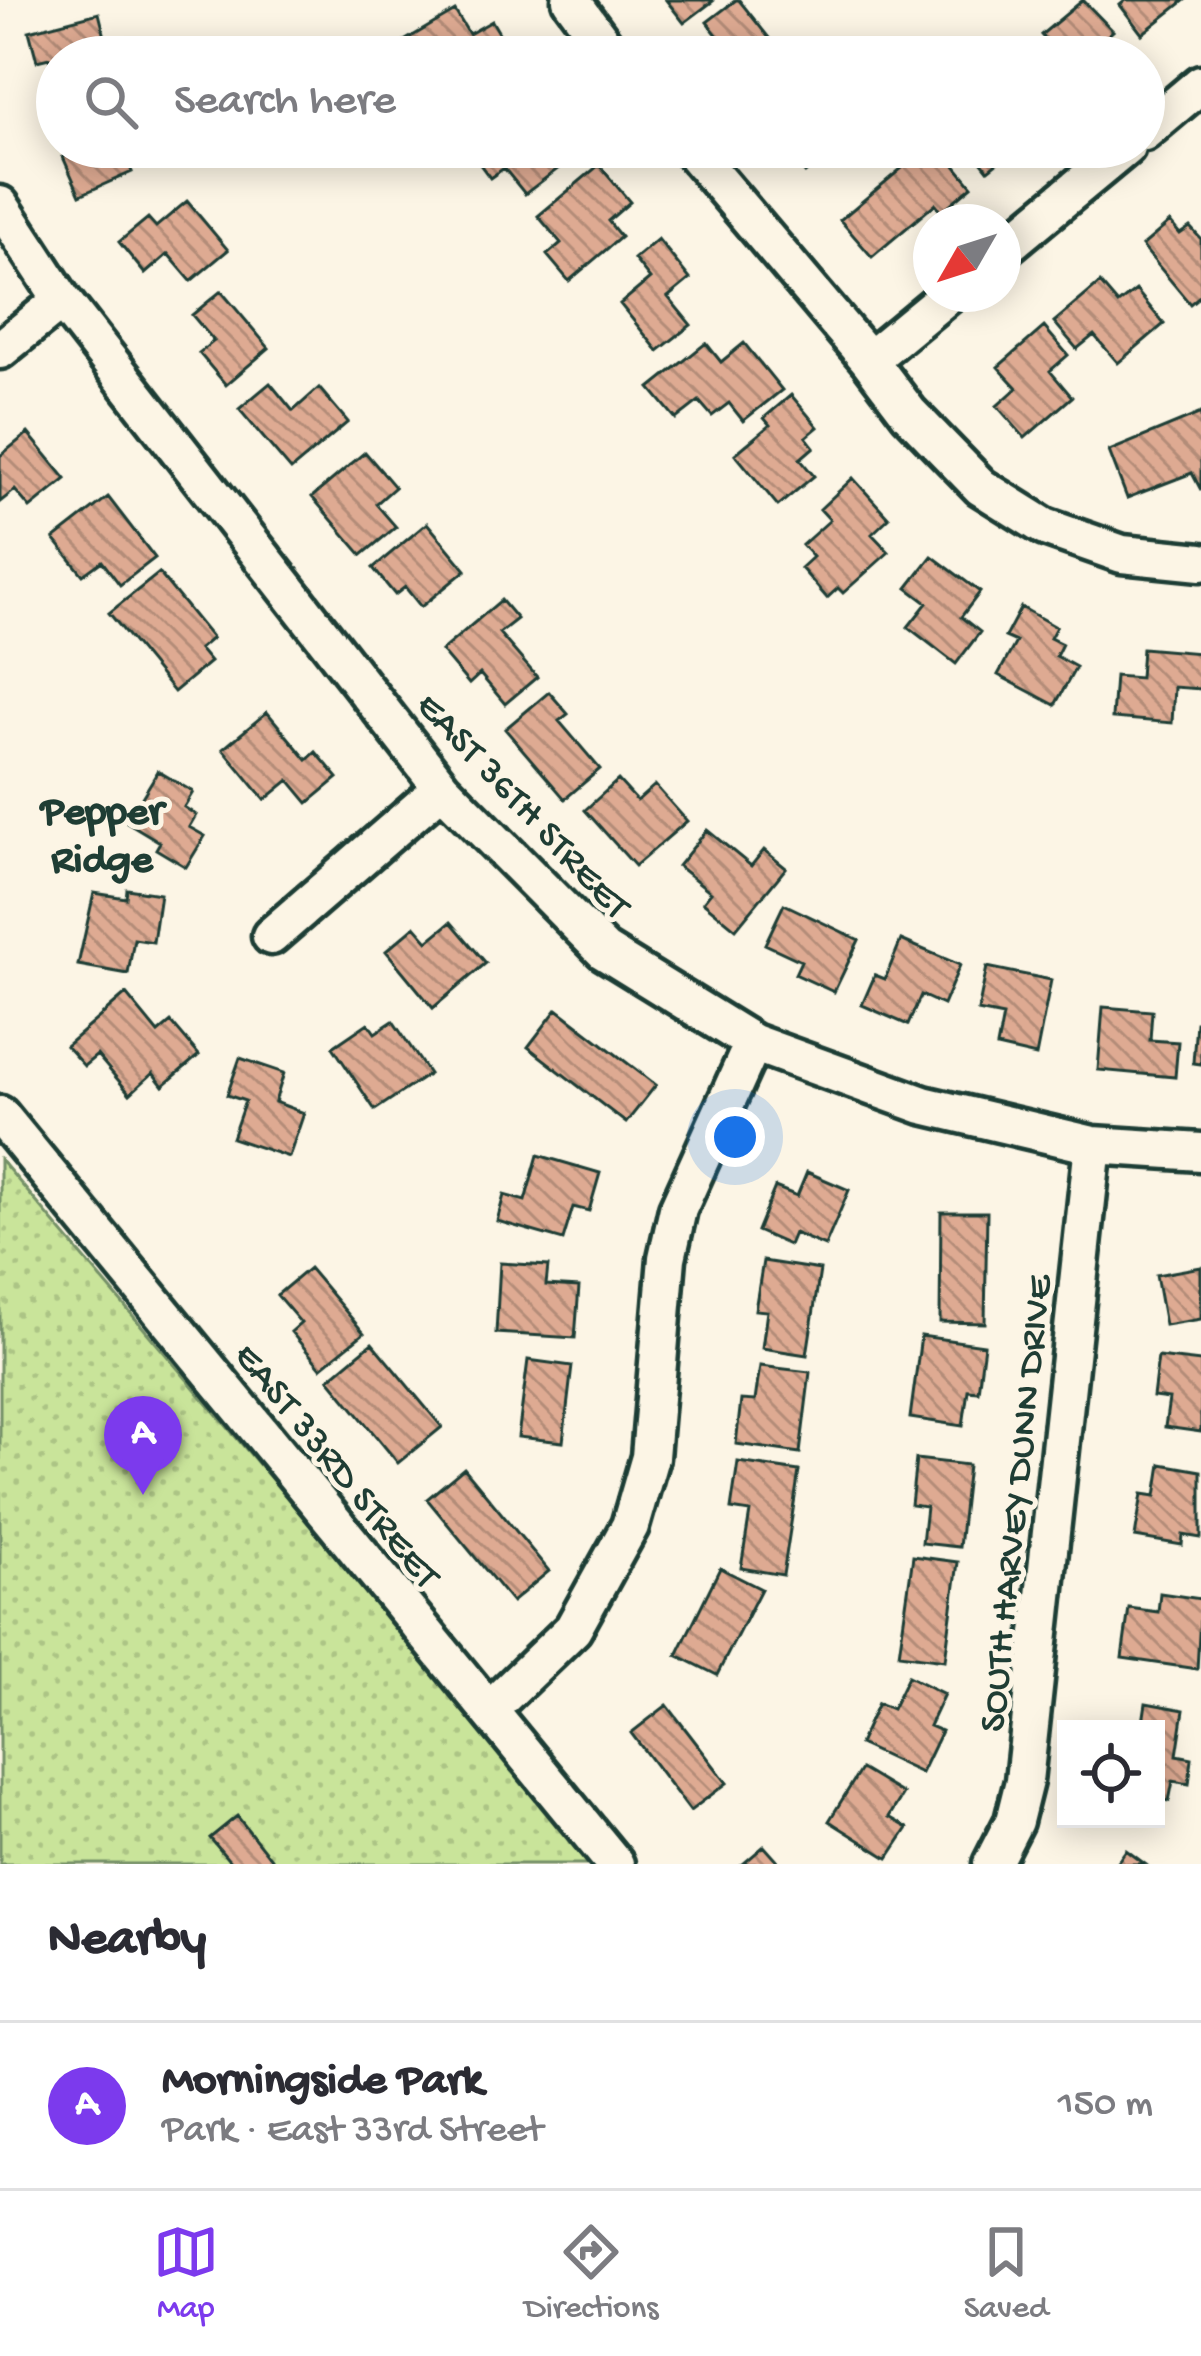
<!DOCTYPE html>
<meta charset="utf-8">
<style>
body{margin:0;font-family:"Gochi Hand",sans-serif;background:#f2f2f3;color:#2b2b33}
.controls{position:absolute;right:36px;bottom:36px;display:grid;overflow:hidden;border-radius:0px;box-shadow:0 6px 30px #0003}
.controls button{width:108px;height:108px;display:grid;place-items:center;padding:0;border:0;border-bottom:3px solid #e1e1e2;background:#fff;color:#2b2b33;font:60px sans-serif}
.compass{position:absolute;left:913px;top:204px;width:108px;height:108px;border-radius:50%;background:#fff;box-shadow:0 6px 30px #0003;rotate:231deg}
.you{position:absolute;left:735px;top:1137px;width:42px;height:42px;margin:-30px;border:9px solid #fff;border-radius:50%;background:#1a73e8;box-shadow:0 0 0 18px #1a73e833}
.badge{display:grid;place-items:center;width:78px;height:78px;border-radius:50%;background:#7c3aed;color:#fff;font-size:39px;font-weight:700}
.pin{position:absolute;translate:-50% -99px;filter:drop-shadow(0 3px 6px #0008)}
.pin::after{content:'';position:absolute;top:63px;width:42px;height:36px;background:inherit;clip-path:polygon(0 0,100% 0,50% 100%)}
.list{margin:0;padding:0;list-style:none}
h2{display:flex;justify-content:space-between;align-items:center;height:156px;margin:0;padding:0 48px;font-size:51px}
h2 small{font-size:39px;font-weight:400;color:#7c7c81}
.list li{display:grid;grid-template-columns:78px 1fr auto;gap:36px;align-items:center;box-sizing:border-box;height:168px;padding:0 48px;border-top:3px solid #e1e1e2}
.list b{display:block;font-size:45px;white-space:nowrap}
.list p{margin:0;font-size:39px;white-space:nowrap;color:#7c7c81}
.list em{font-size:39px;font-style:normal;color:#7c7c81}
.icon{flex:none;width:66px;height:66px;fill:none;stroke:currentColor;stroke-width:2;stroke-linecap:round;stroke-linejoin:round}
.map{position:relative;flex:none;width:1201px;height:1864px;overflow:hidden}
.search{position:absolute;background:#fff;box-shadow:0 6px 30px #0003;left:36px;right:36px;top:36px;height:132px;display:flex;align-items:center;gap:30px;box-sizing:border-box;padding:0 42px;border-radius:66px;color:#7c7c81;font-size:45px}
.sheet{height:324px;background:#fff}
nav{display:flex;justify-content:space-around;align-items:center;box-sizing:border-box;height:168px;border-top:3px solid #e1e1e2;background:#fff;font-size:33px;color:#7c7c81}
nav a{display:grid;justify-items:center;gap:6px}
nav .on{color:#7c3aed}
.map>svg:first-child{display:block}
.park{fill:url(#park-dots);stroke:#749067;stroke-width:3}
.building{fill:url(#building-back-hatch);stroke:#1f3d34;stroke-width:3}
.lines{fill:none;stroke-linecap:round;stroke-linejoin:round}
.minor-casing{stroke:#1f3d34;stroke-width:45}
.minor{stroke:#fcf5e5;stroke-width:36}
.labels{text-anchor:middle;stroke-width:10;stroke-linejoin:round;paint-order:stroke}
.street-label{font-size:39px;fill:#1f3d34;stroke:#fcf5e5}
.neighbourhood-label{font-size:42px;font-weight:bold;fill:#1f3d34;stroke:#fcf5e5}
</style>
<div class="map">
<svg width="1201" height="1864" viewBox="0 0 1201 1864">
<defs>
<pattern id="park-dots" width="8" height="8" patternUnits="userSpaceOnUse" patternTransform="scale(3)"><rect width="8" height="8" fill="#c9e49a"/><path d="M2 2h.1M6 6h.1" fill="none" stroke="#acc485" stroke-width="1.8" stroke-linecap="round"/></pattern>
<pattern id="building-back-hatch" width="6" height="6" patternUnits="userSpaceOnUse" patternTransform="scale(3)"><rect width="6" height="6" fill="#deaa92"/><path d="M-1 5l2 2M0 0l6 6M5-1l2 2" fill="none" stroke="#b38c78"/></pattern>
</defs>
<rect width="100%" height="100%" fill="#fcf5e5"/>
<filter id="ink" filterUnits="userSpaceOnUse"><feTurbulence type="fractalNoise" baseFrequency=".00833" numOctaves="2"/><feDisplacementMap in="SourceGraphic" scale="24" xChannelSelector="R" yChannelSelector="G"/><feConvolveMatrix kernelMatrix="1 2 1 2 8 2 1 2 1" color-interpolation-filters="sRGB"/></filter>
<g filter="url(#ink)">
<path class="park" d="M0,1159l570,672 29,33h-599z"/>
<path class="building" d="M666,0h46l1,1 -29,22z
M736,0h3l45,57h-50l-27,-35z
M1083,0l30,31 -15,13 11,13h-49l-19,-22z
M1126,0h59l-43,34 -22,-29z
M455,11l14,23 23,-13 21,36h-106l-8,-13z
M99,13l11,44h-53v15l-4,1 -4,-15 -12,3 -8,-30z
M74,147h47l11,25 -52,23 -17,-38 13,-6z
M486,147h98l1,1 -60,46 -21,-26 -14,10 -14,-19 12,-10z
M783,147h53l-31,26z
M927,147h13l32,39 -31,26 -6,-8 -63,53 -32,-37z
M970,147h47l-29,23z
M599,165l31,37 -22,19 13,16 -52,44 -22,-26 14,-12 -23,-27z
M187,201l41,49 -37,31 -23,-27 -23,20 -26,-32 29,-24 8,9z
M1170,222l10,12 10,-7 11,12v56l-11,9 -48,-58z
M658,239l32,40 -22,18 23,28 -33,26 -38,-47 30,-25 -16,-20z
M1100,283l18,21 18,-14 28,34 -46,39 -24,-28 -17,14 -23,-27z
M221,291l48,57 -43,37 -27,-32 15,-12 -22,-26z
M1044,327l24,28 -18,16 22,26 -47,41 -28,-32 20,-18 -19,-21z
M706,343l15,19 23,-19 38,47 -39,31 -14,-18 -17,13 -13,-15 -23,18 -26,-31z
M270,383l23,28 26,-23 29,34 -57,48 -52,-61z
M791,395l27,32 -12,10 8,10 -14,12 14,17 -36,30 -43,-52 35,-29 -6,-7z
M1201,413v77l-9,-17 -65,25 -18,-47z
M28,433l38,46 -36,29 -15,-18 -15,12v-46z
M365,452l30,35 -19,17 20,23 -34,28 -50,-58z
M853,478l36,40 -17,16 17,18 -46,41 -5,-5 -11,10 -26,-30 12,-11 -11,-12 28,-25 -10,-11z
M108,497l47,61 -35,27 -18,-24 -19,14 -29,-36z
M427,523l39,47 -45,37 -16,-20 -10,8 -22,-27z
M932,556l48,36 -19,25 19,15 -24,32 -48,-37 19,-24 -20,-15z
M159,573l53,65 -13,11 11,13 -36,30 -65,-79z
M501,600l16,19 -18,14 38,44 -32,27 -25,-30 -11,10 -28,-33z
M1021,607l35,20 -6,11 12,6 -6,12 20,11 -21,38 -57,-30 18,-33 -11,-5z
M1142,648l59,5 -1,36 -26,-2 -2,36 -60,-5 3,-42 25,2z
M549,692l19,22 -9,7 41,48 -35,30 -60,-70z
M267,712l40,48 9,-8 22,26 -30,25 -19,-23 -24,20 -42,-51z
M158,771l35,21 -9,15 12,8 -7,12 16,9 -19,31 -30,-18 4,-7 -33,-20z
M618,780l19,21 18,-16 32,36 -52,45 -50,-56z
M707,830l44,36 13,-16 22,18 -50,61 -33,-27 8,-10 -33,-26z
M127,889l33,5 -7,48 -19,-3 -6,35 -50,-9 16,-72 32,5z
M784,904l75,36 -25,52 -39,-18 6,-13 -36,-17z
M451,922l35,41 -53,45 -47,-57 29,-25 13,15z
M901,940l59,25 -17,40 -22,-10 -13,30 -46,-20 13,-30 10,4z
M987,967l64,13 -15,76 -39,-9 6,-31 -25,-5z
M126,994l32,39 13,-11 28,33 -36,31 -10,-13 -23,21 -33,-39 -13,11 -18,-20z
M1103,1007l49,4 -2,29 28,2 -3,35 -77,-7z
M557,1009l99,76 -30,38 -98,-76z
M393,1021l36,53 -54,36 -42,-63 35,-24 7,10z
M1196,1022h5v42l-8,-1z
M240,1058l44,15 -9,29 29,11 -15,44 -57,-19 13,-37 -18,-6z
M538,1155l62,18 -11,38 -16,-4 -10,33 -66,-19 7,-26 21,6z
M807,1172l42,18 -24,56 -31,-13 -5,12 -32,-14 18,-44 22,9z
M941,1212h46l-2,111 -45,-1z
M763,1261l57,9 -13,85 -45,-7 5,-37 -12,-1z
M500,1263l48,3 -2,19 33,2 -4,51 -79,-5z
M1201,1267v52l-36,6 -9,-50z
M309,1268l55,65 -43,35 -30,-36 10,-9 -24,-28z
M921,1336l63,9 -6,46 -10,-1 -5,36 -53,-8z
M372,1343l70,84 -44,36 -69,-84z
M1158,1357l43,5v70l-36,-5 4,-28 -16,-2z
M528,1360l44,6 -9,76 -45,-5z
M760,1366l50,6 -10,81 -64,-9 5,-44 14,1z
M916,1459l52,6 -9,82 -37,-4 4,-36 -15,-2z
M738,1462l61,9 -16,104 -42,-7 9,-56 -19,-3z
M1161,1464l40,7v67l-18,-3 -1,10 -47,-8 7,-43 14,2z
M464,1468l85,103 -37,31 -85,-103z
M913,1556l45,6 -13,98 -46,-6z
M720,1568l41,21 -44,86 -40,-20z
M1160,1593l41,6 -4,70 -75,-11 7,-50 29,4z
M908,1676l36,18 -15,32 12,5 -20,42 -62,-29 19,-41 14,6z
M1146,1703l38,7 -7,45 15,3 -3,26 -16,-3 -4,20 -13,-2v-70h-14z
M667,1705l60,78 -37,28 -59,-78z
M861,1769l42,25 -14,23 19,11 -20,30 -59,-37z
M237,1816l38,48h-43l-22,-26z
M764,1846l16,18h-37z
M1126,1850l19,14h-29z"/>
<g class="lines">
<g class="minor-casing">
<path id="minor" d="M571,0l42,57
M1144,132l57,-48
M689,147l180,213 40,53 72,74 64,40 77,27 79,8
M0,205l62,95 380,488 162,163 149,92 170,62 170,40 108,7
M1003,249l123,-102
M0,350l62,-50
M869,360l80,-66
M271,936l171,-148
M0,1115l615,749
M489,1710l84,-81 57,-103 20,-69 17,-199 11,-49 75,-166
M992,1864l22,-43 10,-40 69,-636"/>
</g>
<use href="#minor" class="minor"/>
</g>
</g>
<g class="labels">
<g class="street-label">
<text transform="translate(526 803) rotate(47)" y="14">EAST 36TH STREET</text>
<text transform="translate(340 1463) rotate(51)" y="14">EAST 33RD STREET</text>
<text transform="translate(1012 1503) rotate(-84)" y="14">SOUTH HARVEY DUNN DRIVE</text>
</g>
<g class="neighbourhood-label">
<text x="102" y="822">Pepper<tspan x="102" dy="48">Ridge</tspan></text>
</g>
</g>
</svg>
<div class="controls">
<button><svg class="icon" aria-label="locate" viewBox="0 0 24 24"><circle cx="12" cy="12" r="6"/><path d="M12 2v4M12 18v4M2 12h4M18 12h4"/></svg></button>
</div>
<svg class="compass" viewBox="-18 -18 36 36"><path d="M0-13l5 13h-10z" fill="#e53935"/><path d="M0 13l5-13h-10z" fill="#7c7c81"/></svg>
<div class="you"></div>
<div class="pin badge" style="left:143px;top:1495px">A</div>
<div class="search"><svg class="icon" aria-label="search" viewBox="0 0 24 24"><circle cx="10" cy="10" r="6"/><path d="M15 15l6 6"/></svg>Search here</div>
</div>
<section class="sheet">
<h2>Nearby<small></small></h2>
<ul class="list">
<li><span class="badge">A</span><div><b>Morningside Park</b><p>Park · East 33rd Street</p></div><em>150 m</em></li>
</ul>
</section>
<nav>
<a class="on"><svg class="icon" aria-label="map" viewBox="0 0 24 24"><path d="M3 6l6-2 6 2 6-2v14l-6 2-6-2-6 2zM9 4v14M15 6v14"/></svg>Map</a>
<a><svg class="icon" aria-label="directions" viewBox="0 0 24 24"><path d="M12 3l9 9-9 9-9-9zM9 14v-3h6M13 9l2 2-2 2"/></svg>Directions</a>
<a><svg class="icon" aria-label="saved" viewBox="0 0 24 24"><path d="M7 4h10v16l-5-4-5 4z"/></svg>Saved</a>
</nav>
